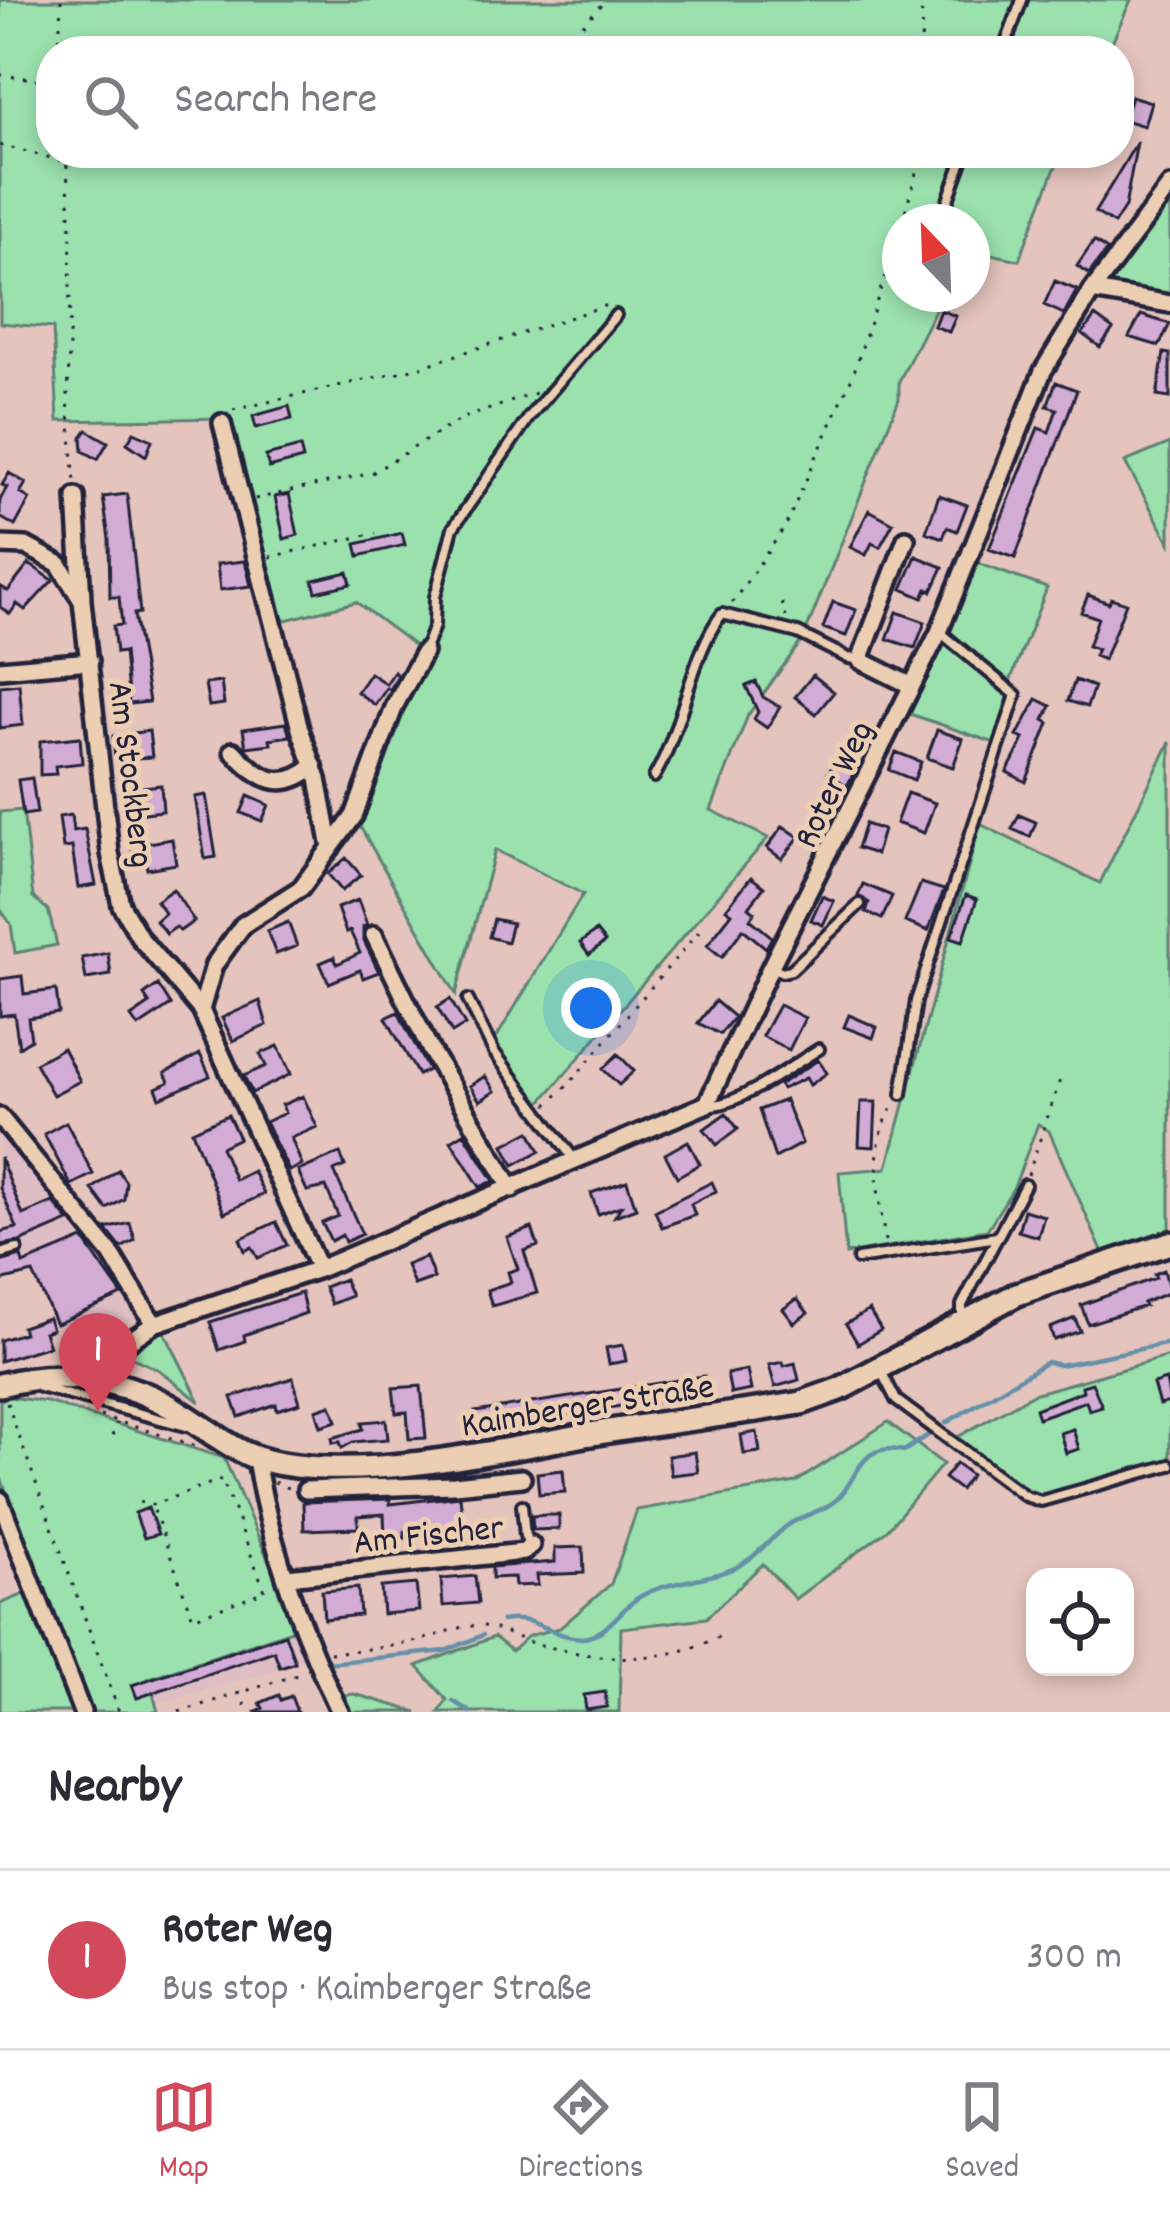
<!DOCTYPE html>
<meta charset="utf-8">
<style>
body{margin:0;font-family:Dekko,sans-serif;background:#f2f2f3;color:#2b2b33}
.controls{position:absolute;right:36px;bottom:36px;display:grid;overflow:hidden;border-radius:24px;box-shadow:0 6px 18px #0003}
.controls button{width:108px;height:108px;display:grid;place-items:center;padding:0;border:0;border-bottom:3px solid #e1e1e2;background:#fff;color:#2b2b33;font:60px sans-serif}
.compass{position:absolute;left:882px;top:204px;width:108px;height:108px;border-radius:50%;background:#fff;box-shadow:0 6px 18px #0003;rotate:337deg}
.you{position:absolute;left:591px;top:1008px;width:42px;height:42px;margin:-30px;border:9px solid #fff;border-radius:50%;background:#1a73e8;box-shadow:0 0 0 18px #1a73e833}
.badge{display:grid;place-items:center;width:78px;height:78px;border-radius:50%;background:#d1495b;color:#fff;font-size:39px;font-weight:700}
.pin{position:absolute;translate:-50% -99px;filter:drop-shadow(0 3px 6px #0008)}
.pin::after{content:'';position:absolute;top:63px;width:42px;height:36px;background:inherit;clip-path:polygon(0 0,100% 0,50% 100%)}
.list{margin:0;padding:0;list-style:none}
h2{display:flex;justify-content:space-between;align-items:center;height:156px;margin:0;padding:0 48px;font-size:51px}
h2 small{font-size:39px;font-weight:400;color:#7c7c81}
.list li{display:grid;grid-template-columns:78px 1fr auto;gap:36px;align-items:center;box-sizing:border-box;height:180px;padding:0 48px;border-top:3px solid #e1e1e2}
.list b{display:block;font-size:45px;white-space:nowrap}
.list p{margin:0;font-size:39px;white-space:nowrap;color:#7c7c81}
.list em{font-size:39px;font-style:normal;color:#7c7c81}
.icon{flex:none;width:66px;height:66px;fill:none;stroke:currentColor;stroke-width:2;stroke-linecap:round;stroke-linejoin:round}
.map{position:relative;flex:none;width:1170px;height:1712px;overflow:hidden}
.search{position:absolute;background:#fff;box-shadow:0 6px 18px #0003;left:36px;right:36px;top:36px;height:132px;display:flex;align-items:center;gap:30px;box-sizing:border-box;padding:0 42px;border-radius:48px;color:#7c7c81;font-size:45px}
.sheet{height:336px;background:#fff}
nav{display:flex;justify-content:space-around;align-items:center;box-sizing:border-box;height:168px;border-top:3px solid #e1e1e2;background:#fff;font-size:33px;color:#7c7c81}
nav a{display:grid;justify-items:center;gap:6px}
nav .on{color:#d1495b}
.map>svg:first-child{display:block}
.built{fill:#dfbdc4}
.green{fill:#9be1ae;stroke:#5e8274;stroke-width:3}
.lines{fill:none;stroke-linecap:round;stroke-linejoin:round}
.stream{stroke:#6590a9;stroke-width:4.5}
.building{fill:#d2acd4;stroke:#22223b;stroke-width:3}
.service-casing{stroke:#22223b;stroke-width:16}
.minor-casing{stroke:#22223b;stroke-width:24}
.secondary-casing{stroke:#22223b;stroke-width:30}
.path{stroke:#22223b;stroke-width:3;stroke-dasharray:3 9;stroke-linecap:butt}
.service{stroke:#eccfb3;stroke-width:8}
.minor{stroke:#eccfb3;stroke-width:15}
.secondary{stroke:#eccfb3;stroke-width:21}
.labels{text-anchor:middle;stroke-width:10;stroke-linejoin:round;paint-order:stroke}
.street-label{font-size:36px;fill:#22223b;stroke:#eccfb3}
</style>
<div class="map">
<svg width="1170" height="1712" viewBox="0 0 1170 1712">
<rect width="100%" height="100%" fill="#e4c4bd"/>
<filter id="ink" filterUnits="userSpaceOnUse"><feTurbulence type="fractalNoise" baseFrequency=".00833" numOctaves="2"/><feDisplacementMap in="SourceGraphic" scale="24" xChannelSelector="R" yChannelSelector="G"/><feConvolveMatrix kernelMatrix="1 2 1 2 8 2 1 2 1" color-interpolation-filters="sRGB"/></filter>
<g filter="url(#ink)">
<path class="built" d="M10,1136l98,122 31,60 -73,26 -35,-69 -31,7v-143z
M298,1628l11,28 -21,11 -131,36 -8,-25z"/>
<path class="green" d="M0,0h1131l-23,51h-1057v102h30l4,12 15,-12h961l-42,107 -47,-10v-28h-72v72h43l-44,87v18l-96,240 -55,76 -37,95 57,28 -228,265 -48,-58 91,-151 -88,-44 -39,144 -102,-178 69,-164 -67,-50 -78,20 -52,-204 -168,3 -5,-93 -53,-5z
M1170,195v102l-65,-11z
M1170,443v100l-45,-81z
M974,562l73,26 -38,96 -60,-50z
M943,643l66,53 -14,47 -85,-29z
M1170,742v493l-65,23 -56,-127 -11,-7 -24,63 -27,43 -141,24 -7,-82 48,-4 93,-344 120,59z
M23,810l10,87 15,13 9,35 -42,8 -4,-29 -11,-15v-97z
M163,1329l37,73 -41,-32 -28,-13 1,-9z
M1170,1356v106l-130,36 -14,-4 -70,-56 77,-44z
M9,1397l38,5 177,56 74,170 -149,50 9,34h-72l-86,-237v-75z
M888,1422l55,42 -56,66 -92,69 -32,-35 -57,54 -85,10 -2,84h-180l8,-12 -30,-34 77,-29 18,14 16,-15 32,-8 51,-44 26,-74 159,-28z
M27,1593l47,119h-74v-108z
M354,1694l63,18h-66l-8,-17z"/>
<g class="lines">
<path class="stream" d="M946,1423l101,-61 13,3 110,-22
M502,1621c35,-7 50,17 80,17 24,-1 40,-32 59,-42 27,-15 60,-15 89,-26 25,-10 38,-30 58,-45 14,-9 28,-12 41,-20 31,-18 25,-66 75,-54l26,-17
M327,1663l118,-12 38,-16
M453,1701l17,11"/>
</g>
<path class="building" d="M1131,96l20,6 -7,24 -20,-6z
M1137,142l-12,65 -11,17 -19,-12z
M1094,241l13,9 -18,24 -12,-8z
M1055,281l22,9 -13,24 -20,-9z
M940,310l16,6 -7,16 -15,-6z
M1141,315l29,9 -11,22 -30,-9z
M1095,316l18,13 -13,18 -18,-13z
M1164,353l6,1v44l-13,-2z
M1056,382l21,8 -62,168 -26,-9 49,-121 11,4 8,-23 -10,-3z
M289,406l3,13 -36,9 -3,-12z
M87,430l21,12 -10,17 -15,-8 -1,-14z
M134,432l18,8 -6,16 -19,-13z
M300,447l3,12 -34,9 -3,-12z
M9,473l17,10 -6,10 10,6 -15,27 -15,-9v-17l7,-13 -5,-2z
M127,494l13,119 -6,1 15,88 -20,2 -5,-52 -8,1 -3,-27 9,-1 -3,-28h-9l-1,-58 -6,-42z
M289,494l9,41 -14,4 -9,-42z
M939,495l28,10 -10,26 -10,-4 -4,11 -17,-6z
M869,510l24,13 -13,24 -8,-4 -6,12 -16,-8z
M402,533l3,12 -46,11 -3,-12z
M916,556l27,11 -11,24 -5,-2 -4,9 -21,-9z
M245,561l6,25 -31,4 -3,-26z
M29,564l24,16 -28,30 -8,-6 -7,10 -10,-7v-21l8,5z
M348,572l3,12 -35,8 -3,-12z
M1088,595l21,8 2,-5 15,5 -22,57 -10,-4 3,-7 -9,-3 10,-28 -17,-6z
M833,602l23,8 -10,26 -23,-8z
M897,612l28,10 -10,26 -28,-9z
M394,672l4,3 -8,15 -3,-2 -12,17 -18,-13 13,-19 16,11z
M813,675l21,17 -18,22 -21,-17z
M1075,680l19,7 -7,20 -19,-6z
M221,682l3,22 -15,2 -4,-22z
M756,682l7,15 17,10 -13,21 -13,-9 4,-7 -12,-26z
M19,684l4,41 -23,3v-42z
M1037,699l14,7 -7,14 5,3 -23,59 -19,-10 17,-33 -7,-3z
M286,723l4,13 -20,3 1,5 -25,3 -3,-18z
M937,730l26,9 -10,28 -26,-9z
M149,731l3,26 -37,2 -2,-23z
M80,737l2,26 -27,3 1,8 -16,1v-34z
M842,752l17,11 -12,23 -19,-13z
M896,752l25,10 -7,18 -25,-10z
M32,778l5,35 -14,2 -5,-35z
M161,785l2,26 -27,3v-6l-9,1 -1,-15 8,-1v-5z
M907,793l28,10 -11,30 -28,-10z
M206,795l10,62 -11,2 -10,-62z
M248,796l21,9 -7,16 -21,-8z
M71,815l2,16 12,-2 11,56 -18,3 -6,-41 -9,1 -4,-31z
M1019,815l17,7 -6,15 -18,-8z
M865,824l18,6 -7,24 -19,-6z
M783,826l16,11 -17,22 -15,-11z
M172,839l4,25 -29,5 -1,-6 -11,2 -3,-13 12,-2 -1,-6z
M346,858l15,17 -19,16 -14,-17z
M751,877l13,10 -15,20 6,5 -5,7 22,18 -6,11 -23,-19 -21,28 -15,-12 25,-32 -6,-4z
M921,883l23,7 -16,41 -23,-9z
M863,884l29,12 -10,23 -16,-7 3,-9 -11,-7z
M173,889l21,32 -14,10 -4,-4 -10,7 -10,-13 9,-8 -9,-12z
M966,895l11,4 -14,42 -12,-4z
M822,896l12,5 -11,24 -12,-5z
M358,900l9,25 -4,2v12l16,33 -16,6 -3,-8 -31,13 -9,-20 14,-6 3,7 23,-11 -10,-22 -4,2 -9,-25z
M494,919l18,4 -5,19 -18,-5z
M288,922l9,24 -21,8 -9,-23z
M596,931l9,11 -16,13 -9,-12z
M108,953l3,22 -25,4 -4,-21z
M22,976l2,18 32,-4 3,23 -31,5 3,21 -12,8 -5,-33 -14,2v-37z
M158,985l13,20 -33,22 -7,-10 19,-13 -6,-9z
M450,999l15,26 -13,8 -15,-26z
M260,1001l7,24 -34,16 -11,-23z
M715,1001l19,16 -14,17 -22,-11z
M779,1005l26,13 -16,32 -27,-14z
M398,1012l30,58 -10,5 -32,-57z
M849,1015l28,12 -4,11 -29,-11z
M278,1046l13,28 -39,19 -8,-17 22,-10 -6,-12z
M63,1048l17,33 -27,14 -18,-32z
M200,1054l10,22 -50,22 -4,-10 13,-6 -4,-9z
M618,1054l16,17 -15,14 -16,-16z
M818,1060l9,13 -17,12 -4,-7 -24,11 -3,-4z
M485,1076l10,15 -15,10 -10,-15z
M303,1096l14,31 -26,11 11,27 -13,6 -24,-49 20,-9 -3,-8z
M785,1100l17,43 -27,15 -16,-48z
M861,1102h15l-2,45 -15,-1z
M726,1113l12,16 -21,16 -13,-16z
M228,1115l11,23 -18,9 14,33 18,-9 11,23 -40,19 -32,-82z
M66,1122l27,52 -22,11 -27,-51z
M530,1131l10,20 -26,14 -10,-20z
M464,1133l30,48 -14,6 -29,-46z
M688,1141l12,23 -23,13 -12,-23z
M340,1153l5,13 -11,5 28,63 -17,8 -3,-7 -11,6 -9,-18 16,-7 -12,-29 -19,4 -9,-20z
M0,1157l23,58 30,-13 16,19 -49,21 -20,3v-13l17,-4 -17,-40z
M118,1170l8,12 -2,17 -17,10 -15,-20z
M627,1181l9,27 -21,8 6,-10 -23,8 -7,-21z
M712,1182l4,9 -25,13 4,11 -33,12 -7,-16z
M1024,1210l20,6 -6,21 -20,-6z
M276,1222l11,23 -29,13 -6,-11 -7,4 -5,-12z
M130,1223l5,17 -14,8 -15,-19z
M532,1228l6,18 -14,5 13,42 -45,13 -5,-16 24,-8 -3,-10 10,-3 -11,-32z
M83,1239l39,56 -66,29 -23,-51 -33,8v-19l21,-6 2,8z
M426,1257l8,21 -20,7 -8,-20z
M1164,1270l6,22 -27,11 2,3 -57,18 -7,-19 75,-27 -2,-4z
M344,1279l7,17 -20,8 -7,-17z
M301,1293l5,20 -62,22 1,6 -26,9 -9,-28z
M797,1299l11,14 -14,10 -11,-14z
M869,1310l12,20 -23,14 -12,-20z
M48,1318l4,11 -8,3 5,14 -49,15v-21l24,-7 -2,-6z
M1075,1318l5,13 -26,9 -4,-12z
M623,1345l3,16 -17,3 -3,-16z
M783,1362l1,4 11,-3 4,17 -24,7 -6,-22z
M747,1370l4,20 -20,4 -4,-20z
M704,1376l4,20 -102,12 -82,16 -1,-7 -23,4v5l-17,2 -1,-5 -6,1 -1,-12z
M293,1378l7,25 -23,7 -1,-6 -37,13 -7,-20z
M1166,1380l4,22 -11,3 -6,-21z
M1092,1383l10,23 -13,4 -3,-9 -48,17 -3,-9 48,-18 -1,-5z
M421,1386l5,52 -17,1 -2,-27 -11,1 -3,-25z
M331,1405l6,16 -16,5 -5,-16z
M386,1420l2,19 -35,3 -11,6 -2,-6 -7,1 -1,-5 31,-9 -1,-7z
M1073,1429l6,20 -13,4 -6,-20z
M757,1432l3,20 -16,2 -3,-19z
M695,1452l3,20 -27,3 -3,-19z
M956,1463l15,12 -11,15 -16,-12z
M563,1470l2,22 -26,2 -2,-21z
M460,1496l3,29 -19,1v8l-39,-3v7h-20l-1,-24 -26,2v12l-54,2 -1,-28 87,-3v5z
M148,1508l10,26 -14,4 -9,-25z
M546,1515h13v14l-26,1 -1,-14z
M583,1547l1,26 -47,2 1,10 -23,1 -1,-9 -22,1v-11l63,-5v-14z
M475,1576l3,27 -35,3 -2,-27z
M416,1584l3,27 -36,3 -2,-27z
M358,1588l2,27 -36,4 -2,-28z
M285,1634l10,28 -15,5 -6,-16 -137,47 -5,-13z
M605,1692l2,15 -21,3 -2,-15z
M279,1695l2,5 10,-4 6,16h-43l9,-4 -3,-5z"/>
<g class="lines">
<g class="service-casing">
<path id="service" d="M1003,51l19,-51
M940,222l25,-69
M425,649l9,-23 1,-29 18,-69 77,-112 86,-101
M654,777c28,-46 38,-126 68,-163l76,19 50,25 10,1
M771,966l11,6 9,-2 69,-66
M468,1000l26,52 79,106
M902,1094l14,-93 100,-306 -76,-63
M710,1105c28,1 83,-40 109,-56
M0,1254l17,-5
M858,1259l139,-22
M962,1318v-13l63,-120
M880,1369l16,31 129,96 16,5 129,-36
M39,1387l147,39
M522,1505l3,31 5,8"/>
</g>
<g class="minor-casing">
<path id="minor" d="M1092,291l78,13
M222,423l78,306 18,50 13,69
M76,497l6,101
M906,539l-46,121 52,26
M0,545l26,1 33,18 23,37 28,252 11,52 19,33 61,72 118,259
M0,669l90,-8
M233,751c25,27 48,43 81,15
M374,935l57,116 81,138
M201,1010l13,-45 29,-40 58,-37 53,-72 41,-111 29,-53
M0,1117l111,137 43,70
M101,1380l14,-29 39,-27 165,-55 388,-165 64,-138 168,-334 104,-261 49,-80 78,-105
M256,1459c14,86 46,174 84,253
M306,1490l148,-5 68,-7
M0,1500l82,212
M287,1577l237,-25 7,-7"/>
</g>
<g class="secondary-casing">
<path id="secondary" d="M0,1385c64,-16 127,-7 183,29 44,28 58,46 113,52 89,10 202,-15 289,-31 72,-12 145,-20 216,-32l39,-14 177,-95 153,-51"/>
</g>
<path class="path" d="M59,51l2,-51
M558,51l48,-51
M921,51l1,-51
M0,75l51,6
M0,145l67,17 19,-9
M66,153l5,77 -3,169 7,84
M902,222l20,-69
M233,410l188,-43 189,-63
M255,499l117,-26 89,-54 75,-26
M270,557l106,-24
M732,603l53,-76 68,-152 47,-146
M782,603l4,14
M547,1105l21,-20 132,-155
M1028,1175l32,-95
M885,1241c-6,-47 -18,-94 9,-136
M7,1403l112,309
M100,1416l100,31
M112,1436l5,-13
M274,1482l18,8
M139,1502l13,3 70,-26 43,112 -72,27 -41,-113
M330,1653c28,-3 56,-5 83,-11 22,-4 48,-19 71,-16 18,3 35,14 53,18 64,17 127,22 187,-10
M239,1692l9,20
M179,1712l124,-39"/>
<use href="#service" class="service"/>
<use href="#minor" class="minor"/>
<use href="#secondary" class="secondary"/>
</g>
</g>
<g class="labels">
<g class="street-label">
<text transform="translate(134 774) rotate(83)" y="13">Am Stockberg</text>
<text transform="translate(831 783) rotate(-64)" y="13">Roter Weg</text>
<text transform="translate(587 1403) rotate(-9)" y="13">Kaimberger Straße</text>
<text transform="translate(428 1532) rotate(-6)" y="13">Am Fischer</text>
</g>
</g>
</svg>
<div class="controls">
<button><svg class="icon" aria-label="locate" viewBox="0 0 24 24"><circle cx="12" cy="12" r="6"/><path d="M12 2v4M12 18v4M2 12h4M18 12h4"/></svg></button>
</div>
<svg class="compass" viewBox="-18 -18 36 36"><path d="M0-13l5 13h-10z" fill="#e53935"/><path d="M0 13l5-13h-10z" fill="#7c7c81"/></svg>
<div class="you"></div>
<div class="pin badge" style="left:98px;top:1412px">1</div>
<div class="search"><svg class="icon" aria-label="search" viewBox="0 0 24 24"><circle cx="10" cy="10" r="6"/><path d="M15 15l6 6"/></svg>Search here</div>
</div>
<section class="sheet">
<h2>Nearby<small></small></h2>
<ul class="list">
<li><span class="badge">1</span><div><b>Roter Weg</b><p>Bus stop · Kaimberger Straße</p></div><em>300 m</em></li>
</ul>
</section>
<nav>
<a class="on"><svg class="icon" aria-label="map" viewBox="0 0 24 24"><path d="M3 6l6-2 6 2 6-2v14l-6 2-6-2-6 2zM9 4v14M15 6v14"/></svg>Map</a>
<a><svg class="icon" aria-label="directions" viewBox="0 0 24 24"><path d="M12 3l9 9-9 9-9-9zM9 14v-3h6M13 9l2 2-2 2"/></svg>Directions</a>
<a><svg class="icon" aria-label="saved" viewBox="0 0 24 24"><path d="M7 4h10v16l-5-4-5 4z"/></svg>Saved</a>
</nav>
